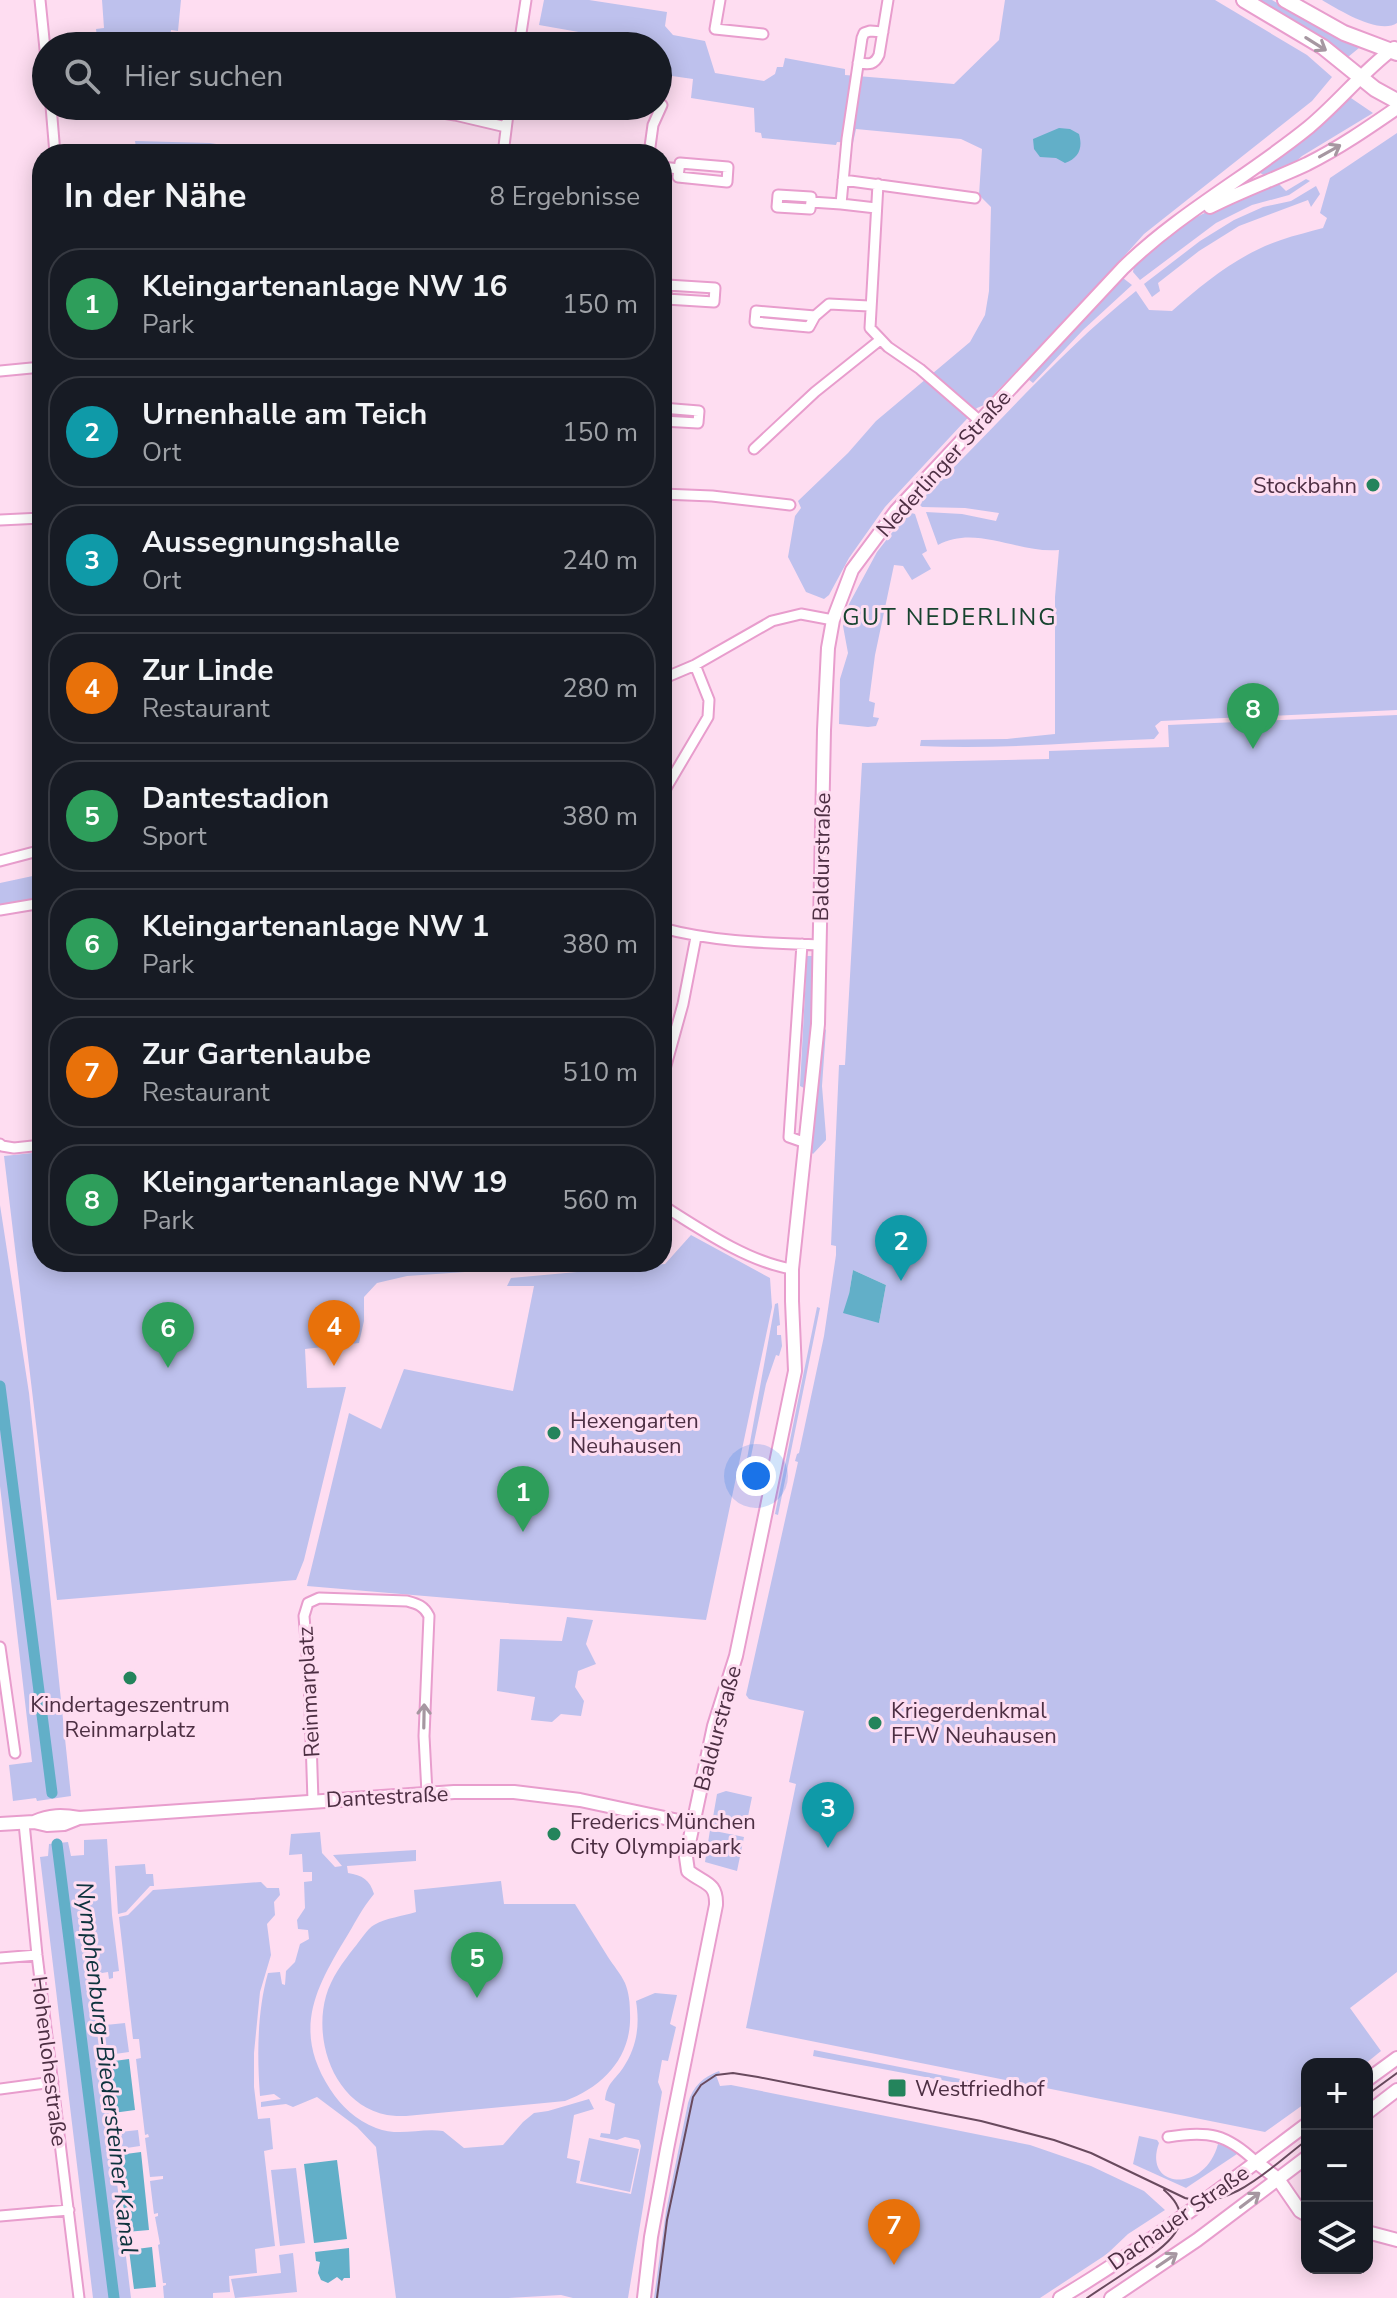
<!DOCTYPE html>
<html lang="de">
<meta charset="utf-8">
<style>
body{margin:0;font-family:"Nunito Sans",sans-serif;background:#20242c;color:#f1f3f6}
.controls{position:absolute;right:24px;bottom:24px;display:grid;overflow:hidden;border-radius:16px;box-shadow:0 4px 20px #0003}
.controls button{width:72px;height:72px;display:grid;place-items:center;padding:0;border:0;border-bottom:2px solid #363941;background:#171b24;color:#f1f3f6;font:40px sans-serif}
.you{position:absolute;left:756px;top:1476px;width:28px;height:28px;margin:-20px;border:6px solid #fff;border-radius:50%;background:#1a73e8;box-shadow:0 0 0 12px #1a73e833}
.badge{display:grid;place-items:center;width:52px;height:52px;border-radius:50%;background:#24845c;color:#fff;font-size:26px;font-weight:700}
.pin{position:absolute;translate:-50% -66px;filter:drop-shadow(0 2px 4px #0008)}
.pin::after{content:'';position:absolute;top:42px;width:28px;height:24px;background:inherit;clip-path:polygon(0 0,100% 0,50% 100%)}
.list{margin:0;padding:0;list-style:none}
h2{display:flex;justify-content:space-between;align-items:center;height:104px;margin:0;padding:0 32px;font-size:34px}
h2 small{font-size:26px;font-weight:400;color:#9ea1a6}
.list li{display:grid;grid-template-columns:52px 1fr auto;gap:24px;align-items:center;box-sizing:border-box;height:112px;margin:0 16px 16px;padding:0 16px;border:2px solid #363941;border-radius:32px}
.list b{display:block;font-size:30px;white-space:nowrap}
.list p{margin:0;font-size:26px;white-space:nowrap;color:#9ea1a6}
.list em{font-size:26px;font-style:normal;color:#9ea1a6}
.icon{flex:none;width:44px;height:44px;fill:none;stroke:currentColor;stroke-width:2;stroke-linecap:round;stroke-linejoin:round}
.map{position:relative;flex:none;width:1397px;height:2298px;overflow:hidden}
.search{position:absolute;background:#171b24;box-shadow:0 4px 20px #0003;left:32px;top:32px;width:640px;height:88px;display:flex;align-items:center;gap:20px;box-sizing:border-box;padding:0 28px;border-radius:44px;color:#9ea1a6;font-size:30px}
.panel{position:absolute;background:#171b24;box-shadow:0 4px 20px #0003;left:32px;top:144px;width:640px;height:1128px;border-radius:32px}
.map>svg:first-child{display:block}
.green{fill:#bec1ed;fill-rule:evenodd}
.water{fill:#62afc8}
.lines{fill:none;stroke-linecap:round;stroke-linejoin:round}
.canal{stroke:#62afc8;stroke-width:11}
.street-casing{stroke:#e89dcd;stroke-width:13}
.secondary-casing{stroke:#e89dcd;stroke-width:16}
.primary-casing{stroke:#e89dcd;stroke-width:18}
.street{stroke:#fff;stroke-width:9}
.secondary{stroke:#fff;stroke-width:12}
.primary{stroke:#fff;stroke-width:14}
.tram{stroke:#694a5e;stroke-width:2}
.oneway{stroke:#a697a1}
.poi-dot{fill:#24845c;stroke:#feddf1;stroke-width:3}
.labels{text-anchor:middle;stroke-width:6;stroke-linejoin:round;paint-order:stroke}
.street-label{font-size:22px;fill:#4d2f43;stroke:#feddf1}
.poi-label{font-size:22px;fill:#4d2f43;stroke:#feddf1;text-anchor:start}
.neighbourhood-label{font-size:24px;letter-spacing:2px;fill:#17432f;stroke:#feddf1}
.water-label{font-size:24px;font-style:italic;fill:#0e333e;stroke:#feddf1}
</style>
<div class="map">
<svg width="1397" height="2298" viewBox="0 0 1397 2298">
<rect width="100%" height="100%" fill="#feddf1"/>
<path class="green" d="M102,0h79l-3,31 -7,-1 -2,16h-21v-7h-21l-1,7h-28l-2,-17 8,-1z
M544,0h45l78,12 -2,14 8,9 32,6 10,32 49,8 11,-7 2,-7h6l2,-9 60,11v6l109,9 45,-44 6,-40h210l92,55 25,22 -20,24 -168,133 -43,48 -117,123 -7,3 -92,99 -36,51 -20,37 -5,4 -18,-7 -18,-35 7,-41 6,-8 -3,-7 50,-48 28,-32 94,-79 15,-27 4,-24 2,-84 -12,-12 3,-46 -21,-10 -105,-10 -3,14 -16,-1 -1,3 -74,-7 -1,-5 -6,-1 -1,-24 -63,-10 2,-19 -35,-5v-28l-119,-21z
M1259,0h13l65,38 22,10 -11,9 -19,-14z
M1322,0h75v23c-18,12 -58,-13 -75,-23z
M1348,96l25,17 -71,43 -9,8 -29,11 -4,-2 -1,-2z
M1397,133v577l-236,11 -6,5 4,7 -5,6c-78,3 -155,11 -234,7l1,-6 86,-1 48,-5v-137l4,-47c-40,4 -83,-26 -121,-5l-12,-33 36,2 34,7 3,-8 -34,-5 -43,-1 -4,-4c73,-70 139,-149 218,-212l13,19 23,1c33,-29 67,-57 109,-71 14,-5 28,-8 42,-12l4,-10 -7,-5 10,-35z
M135,141l75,2 69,11h-142z
M1306,179l4,2 -21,14 -37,10 -36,18 -76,57 -7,-8 1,-6 6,-6 53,-41 31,-16 53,-21 9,9z
M1316,186l4,8 -9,13 -3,-7 -69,26 -40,25 -41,32 2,8 -8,6 -8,-13 56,-43 34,-21 29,-13 28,-6z
M1123,278l9,7 -49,45 -50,53 -5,-4z
M908,512l7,2 12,37 -5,3 9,15 -19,11 -9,-14 -9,-1 -19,90 -6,46 6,2 -2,14 6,1 -3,8 -8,1 -29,-3 1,-45 8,-26 -5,-27 6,-22 28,-52z
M1397,715v1257l-47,36 31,43 -16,13h-58v38l-42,30 -519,-104 50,-244 -7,-2 15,-71 -55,-12 -3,-4 52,-233 -3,-1 2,-7 2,-1 25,-117 12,-81v-9l-5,-1 8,-180h6l17,-302 187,-4v-8l120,-4 -1,-22zM853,1270l33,15 -7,38 -30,-29z
M42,874v23l-42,8v-22z
M807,956h6l-1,66 -6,62 -2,4 -4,-2z
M826,1029l-4,57 4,50v4l-13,14 -2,-2 12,-120z
M42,1152v110h567l-202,14 -30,7 -13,14v24l-5,22 -54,6 2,39 39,-1 -42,173 -8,20 -239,20 -53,-444z
M0,1205l29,188 42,403 -34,5 -1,-3 -23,3 -4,-36 23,-3 -32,-276z
M691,1235l79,43 2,29 -66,313 -399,-34 42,-173 32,16 23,-60 109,22 21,-105h-27l4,-8 154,-14z
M778,1303l2,22 -3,1v9h4l1,11 -3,10 -3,-1 -10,29 -18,87 -3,-1 30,-166z
M817,1307l3,1 -42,207 -3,-1z
M567,1617l26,3 -7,24 10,20 -18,7 -3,16 9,14 -3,15 -20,-2 -9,8 -21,-2 4,-23 -38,-6 3,-52 62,2z
M726,1791l26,6 -7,34 -33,-8 5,-29z
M710,1830l34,7 -7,34 -32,-9z
M320,1832l2,21 13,14 7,-1 -9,-11 83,-5v11l-69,5 1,7c14,2 22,7 26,21 -12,14 -20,31 -30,47 -31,51 -50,92 -14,148 11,17 26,31 46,39 23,9 43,0 67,3l21,17 39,-3 20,-23 11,-9 14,-2 41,-12 5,10 -20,6 -7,43 13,3 -4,22 55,11 10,-48 -2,-6 -14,-3 -8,3 -17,-3 1,-4 9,1 5,-30 -10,-4c2,-17 9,-19 18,-32 14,-21 17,-43 13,-67l19,-8 22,2 -7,29 6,3 -8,34 -6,-1 -4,22 4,10 -34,206h-55l-12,-3 -53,3h-112l-20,-151 -19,-20 -40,-30 -24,10 -7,-3 -25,3v-5l20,-3 -7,-5 -14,2c-3,-40 -3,-84 8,-123l12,-1 2,12 3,1 1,-14 9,-9 5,-18 9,-5 -1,-9 -10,-1 -1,-9 8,-12 -1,-26 8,-1v-9h-9l-1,-18 -13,1 2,-21z
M107,1839l5,76 7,56 -6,1v6l-4,1 -1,-7 -18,3 6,51 29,-3 4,29 -28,4 10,77 27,-3 2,16 -27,4 18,148h-38l-53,-441 8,-1 1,-12 19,-2 3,14 13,-1v-15z
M145,1864l1,10h7l1,12h-4l-24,26 -8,2 -3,-48z
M501,1881l3,23h71c11,18 22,35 33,53 5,8 13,17 17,26 4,10 5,20 5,31 2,43 -27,73 -65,87l-159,15c-6,0 -13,0 -19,-1 -52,-10 -74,-73 -61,-119 5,-18 17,-34 28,-48 6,-7 13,-19 20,-23 12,-7 29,-9 42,-13l-2,-22z
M261,1882l6,6h12l1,7 -6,7 1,13 -8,9 4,31 -11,37 -6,61v34l4,32 12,-1 3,31 -9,2 11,95 -20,3 2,24 -28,3 1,16 -17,1v5h-49l-1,-12 3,-1v-2h-3l-5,-38 2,-1 -5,-27 3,-1v-3l-4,1 -4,-33 13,-2v-3l-13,1 -5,-39 4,-1 -1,-3 -3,1 -9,-76 5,-1 -2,-19h-6l-14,-122 9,-2 25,-25z
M814,2050l202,40v4l-203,-38z
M719,2071l1,2 -4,2 4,11 11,-1 299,60 61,21 53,25 21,19 -37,24 -21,20 -67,44h-386l12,-87 22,-108c5,-17 15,-26 31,-32z
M1139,2136l18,4 2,3c-17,46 46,51 59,1l14,4 5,6 -51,34 -53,-24z
M589,2138l50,11 -9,43 -50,-11z
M296,2168l9,75 -25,3 -9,-76z
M293,2253l4,39 -62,6 -4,-19 50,-6 -2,-18z"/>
<path class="water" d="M1059,128l11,1 9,5c4,14 0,24 -14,29l-9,-5 -16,-1 -6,-8 -1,-10z
M853,1270l33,15 -7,38 -36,-10 6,-19z
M129,2059l6,51 -22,3 -6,-51z
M141,2152l8,78 -23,2 -8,-77z
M337,2160l10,79 -33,4 -10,-79z
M152,2247l4,40 -22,2 -5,-39z
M349,2248l1,30h-6l-2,3 -5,-4 -9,6 -7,-3 -3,-7 2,-11 -4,-1 -1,-9z"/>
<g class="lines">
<path class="canal" d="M0,1386l52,407
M57,1844l57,454"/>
<g class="street-casing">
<path id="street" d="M40,0l6,59
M720,0l-5,29 48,5
M519,46l7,-46
M858,63c10,1 16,3 21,-8l9,-55
M51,106l4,48
M401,106l54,9 51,12
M503,154l6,-48
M649,154l4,-29 9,-20
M662,167l17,2 1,-6 48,4 -1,15 -49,-5 1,-8
M843,180l132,18
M878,184l-8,144 18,19 32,22 60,52
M811,202l-1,7 -33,-2 1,-12 33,2v5l30,2
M876,208l-35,-4 6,-65 15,-101 2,-5 6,-2 13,1
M662,294h4v5l48,3 1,-14 -48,-3 -1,9
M815,316l-59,-5 -1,11 54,5 6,-11 14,-12 40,2
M0,371l42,-4
M662,408l37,3 -1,12 -36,-2
M754,449l61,-57 65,-52
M662,494l50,2 78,9
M0,520l42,-2
M662,679l33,-14 77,-44 29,-7 32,6
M662,795l46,-78 1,-17 -14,-35
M0,861l42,-11
M0,910l42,-7
M662,928c52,14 104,15 157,17
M802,944l-13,193 17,6
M662,1080l21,-76 13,-67
M0,1144l2,2 12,2 28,-3
M662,1205c38,24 86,57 130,64
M0,1647l15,106
M313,1801l-4,-123 -5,-62 4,-13 11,-5 88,3c11,3 17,5 22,15l-5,120 3,57
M24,1823l13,132 42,343
M0,1958l37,-3
M0,2089l53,-7
M1168,2137c40,-7 59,-3 88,25
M0,2216l69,-6"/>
</g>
<g class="secondary-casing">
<path id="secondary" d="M1210,207c31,-16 65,-28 97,-43 32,-16 61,-36 90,-56
M34,1822c16,-7 28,-7 45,-4l375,-26h60l66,8 113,24
M0,1824l34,-2 13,3 17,-1 15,-6
M1367,2080l30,-22
M1367,2113l30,-23
M1256,2162l22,17 22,32 7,4
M1367,2232l30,8
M644,2298l7,-61 16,-88 49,-244c1,-23 -12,-21 -28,-34l-2,-14 28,-131 22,-70 59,-285 -3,-70v-32l26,-245 6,-294 4,-82 5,-28 19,-50 44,-59 227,-243c56,-55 126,-92 186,-141 30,-25 54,-56 85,-79
M1060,2298c86,-51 167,-114 247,-174
M1111,2298l86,-58 110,-83"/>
</g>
<g class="primary-casing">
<path id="primary" d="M1244,0l79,47 52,42 22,12
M1285,0l59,33 53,20"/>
</g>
<use href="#street" class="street"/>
<use href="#secondary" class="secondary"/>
<use href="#primary" class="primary"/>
<path class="tram" d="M1367,2095l30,-22
M657,2298l10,-78 26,-123 8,-12 15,-10 17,-2 25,4 223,44 73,19 37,13 94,45c45,14 88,-33 122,-58
M1087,2298c16,-11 32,-21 48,-32 28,-18 68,-43 29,-76"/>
</g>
<defs><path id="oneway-shaft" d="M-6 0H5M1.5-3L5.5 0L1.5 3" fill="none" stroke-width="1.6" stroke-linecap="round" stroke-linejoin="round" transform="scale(2)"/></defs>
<g class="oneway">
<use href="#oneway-shaft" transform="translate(1316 44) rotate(32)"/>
<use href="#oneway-shaft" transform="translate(1330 151) rotate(-29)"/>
<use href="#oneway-shaft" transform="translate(424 1716) rotate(-89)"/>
<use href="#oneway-shaft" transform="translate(1250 2200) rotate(-37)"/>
<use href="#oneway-shaft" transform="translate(1167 2260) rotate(-34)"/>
</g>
<g class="poi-dot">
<circle cx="1373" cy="485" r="8"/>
<circle cx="554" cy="1433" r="8"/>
<circle cx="130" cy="1678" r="8"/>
<circle cx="875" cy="1723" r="8"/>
<circle cx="554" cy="1834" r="8"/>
<rect x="887" y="2078" width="20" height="20" rx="4"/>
</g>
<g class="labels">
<g class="street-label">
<text transform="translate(943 463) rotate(-48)" y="8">Nederlinger Straße</text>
<text transform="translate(821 857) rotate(-89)" y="8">Baldurstraße</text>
<text transform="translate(308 1692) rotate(-93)" y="8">Reinmarplatz</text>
<text transform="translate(717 1728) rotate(-75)" y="8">Baldurstraße</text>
<text transform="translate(387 1796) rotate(-3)" y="8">Dantestraße</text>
<text transform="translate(50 2061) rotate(83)" y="8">Hohenlohestraße</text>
<text transform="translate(1178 2217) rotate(-35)" y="8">Dachauer Straße</text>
</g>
<g class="poi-label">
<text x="1357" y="493" text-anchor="end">Stockbahn</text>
<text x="570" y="1428">Hexengarten<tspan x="570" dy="25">Neuhausen</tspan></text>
<text x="130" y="1712" text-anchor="middle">Kindertageszentrum<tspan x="130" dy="25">Reinmarplatz</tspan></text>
<text x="891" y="1718">Kriegerdenkmal<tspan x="891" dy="25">FFW Neuhausen</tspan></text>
<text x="570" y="1829">Frederics München<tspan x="570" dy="25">City Olympiapark</tspan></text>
<text x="915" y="2096">Westfriedhof</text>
</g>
<g class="neighbourhood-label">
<text x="950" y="625">GUT NEDERLING</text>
</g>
<g class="water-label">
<text transform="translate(107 2068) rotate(83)" y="8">Nymphenburg-Biedersteiner Kanal</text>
</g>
</g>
</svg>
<div class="controls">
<button>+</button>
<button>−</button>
<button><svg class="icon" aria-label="layers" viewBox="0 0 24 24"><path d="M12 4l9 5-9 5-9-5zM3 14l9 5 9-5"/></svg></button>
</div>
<div class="you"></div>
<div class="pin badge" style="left:523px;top:1532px;background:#2e9e5b">1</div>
<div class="pin badge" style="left:901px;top:1281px;background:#0f9aa8">2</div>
<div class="pin badge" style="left:828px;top:1848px;background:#0f9aa8">3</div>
<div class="pin badge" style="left:334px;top:1366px;background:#e8710a">4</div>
<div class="pin badge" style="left:477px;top:1998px;background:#2e9e5b">5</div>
<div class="pin badge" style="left:168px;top:1368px;background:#2e9e5b">6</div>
<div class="pin badge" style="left:894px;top:2265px;background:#e8710a">7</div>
<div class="pin badge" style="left:1253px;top:749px;background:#2e9e5b">8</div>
<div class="search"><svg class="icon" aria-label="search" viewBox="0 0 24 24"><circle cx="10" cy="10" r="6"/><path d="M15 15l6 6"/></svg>Hier suchen</div>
<section class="panel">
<h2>In der Nähe<small>8 Ergebnisse</small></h2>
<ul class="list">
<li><span class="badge" style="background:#2e9e5b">1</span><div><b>Kleingartenanlage NW 16</b><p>Park</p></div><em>150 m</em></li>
<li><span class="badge" style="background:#0f9aa8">2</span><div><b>Urnenhalle am Teich</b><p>Ort</p></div><em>150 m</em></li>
<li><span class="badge" style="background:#0f9aa8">3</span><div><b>Aussegnungshalle</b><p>Ort</p></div><em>240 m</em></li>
<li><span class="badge" style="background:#e8710a">4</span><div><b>Zur Linde</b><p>Restaurant</p></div><em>280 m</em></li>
<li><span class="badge" style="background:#2e9e5b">5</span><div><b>Dantestadion</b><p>Sport</p></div><em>380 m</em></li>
<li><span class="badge" style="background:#2e9e5b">6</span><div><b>Kleingartenanlage NW 1</b><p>Park</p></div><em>380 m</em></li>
<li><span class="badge" style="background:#e8710a">7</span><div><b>Zur Gartenlaube</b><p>Restaurant</p></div><em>510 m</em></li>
<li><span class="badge" style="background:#2e9e5b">8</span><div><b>Kleingartenanlage NW 19</b><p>Park</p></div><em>560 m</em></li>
</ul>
</section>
</div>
